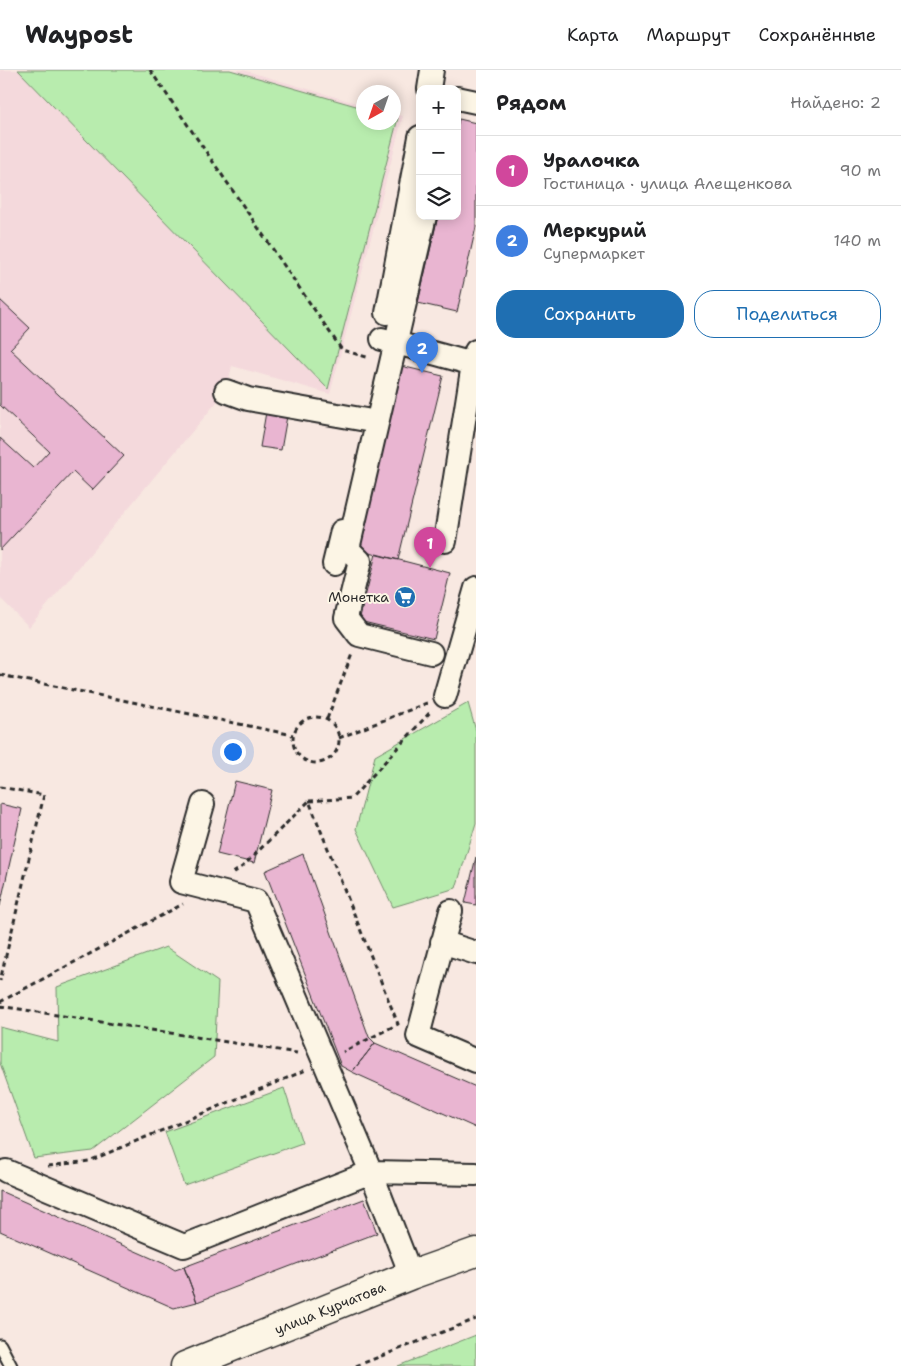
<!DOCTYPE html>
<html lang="ru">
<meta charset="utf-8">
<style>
body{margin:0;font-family:"Shantell Sans",sans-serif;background:#f6f6f6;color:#202124}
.controls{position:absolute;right:15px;top:15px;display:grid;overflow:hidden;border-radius:10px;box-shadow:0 2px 12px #0003}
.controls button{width:45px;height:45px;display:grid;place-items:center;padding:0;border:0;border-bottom:1px solid #e0e0e0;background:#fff;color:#202124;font:25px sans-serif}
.compass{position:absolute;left:356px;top:15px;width:45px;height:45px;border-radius:50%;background:#fff;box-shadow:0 2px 12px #0003;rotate:220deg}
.you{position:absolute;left:232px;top:681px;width:18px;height:18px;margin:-12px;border:4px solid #fff;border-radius:50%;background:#1a73e8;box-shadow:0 0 0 8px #1a73e833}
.badge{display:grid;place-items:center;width:32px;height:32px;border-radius:50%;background:#1f6fb2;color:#fff;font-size:16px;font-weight:700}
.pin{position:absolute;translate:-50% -41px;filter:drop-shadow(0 1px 2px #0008)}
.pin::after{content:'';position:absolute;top:26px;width:18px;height:15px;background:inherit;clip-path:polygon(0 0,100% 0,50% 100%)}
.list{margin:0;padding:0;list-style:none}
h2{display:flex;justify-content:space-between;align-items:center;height:65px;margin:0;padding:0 20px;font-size:21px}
h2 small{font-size:16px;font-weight:400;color:#757577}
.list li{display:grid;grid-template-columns:32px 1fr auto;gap:15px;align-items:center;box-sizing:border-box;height:70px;padding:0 20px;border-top:1px solid #e0e0e0}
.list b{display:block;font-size:19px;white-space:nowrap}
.list p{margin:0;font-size:16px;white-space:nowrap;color:#757577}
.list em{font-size:16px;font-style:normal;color:#757577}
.actions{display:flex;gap:10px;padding:15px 20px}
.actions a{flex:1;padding:11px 0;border:1px solid #1f6fb2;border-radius:20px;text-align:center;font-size:18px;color:#1f6fb2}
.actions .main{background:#1f6fb2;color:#fff}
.icon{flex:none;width:28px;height:28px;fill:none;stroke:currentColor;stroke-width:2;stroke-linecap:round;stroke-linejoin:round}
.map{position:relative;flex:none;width:476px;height:1296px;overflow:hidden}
header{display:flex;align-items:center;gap:30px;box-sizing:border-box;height:70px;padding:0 25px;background:#fff;border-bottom:1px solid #e0e0e0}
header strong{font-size:24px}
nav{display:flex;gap:28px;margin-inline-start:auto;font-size:18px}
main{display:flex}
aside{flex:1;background:#fff}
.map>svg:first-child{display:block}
.built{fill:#f4d9dc}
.green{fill:#b8ecae;stroke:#728c6c}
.building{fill:#e9b5d1;stroke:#2b2b2b}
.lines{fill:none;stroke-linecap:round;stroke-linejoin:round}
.service-casing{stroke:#2b2b2b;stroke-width:15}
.minor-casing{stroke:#2b2b2b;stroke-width:26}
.secondary-casing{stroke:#2b2b2b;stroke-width:31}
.path{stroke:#2b2b2b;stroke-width:3;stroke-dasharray:5 4;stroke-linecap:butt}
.service{stroke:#fcf5e5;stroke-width:11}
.minor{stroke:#fcf5e5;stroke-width:22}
.secondary{stroke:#fcf5e5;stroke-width:28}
.labels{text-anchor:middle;stroke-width:4;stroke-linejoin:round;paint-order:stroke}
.poi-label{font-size:14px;fill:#2b2b2b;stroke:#fcf5e5;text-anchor:end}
.street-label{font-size:14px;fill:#2b2b2b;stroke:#fcf5e5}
</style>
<header>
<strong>Waypost</strong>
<nav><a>Карта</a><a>Маршрут</a><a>Сохранённые</a></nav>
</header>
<main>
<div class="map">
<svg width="476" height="1296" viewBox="0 0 476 1296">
<rect width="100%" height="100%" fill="#f8e8e1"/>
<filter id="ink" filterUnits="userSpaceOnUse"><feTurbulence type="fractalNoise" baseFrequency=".02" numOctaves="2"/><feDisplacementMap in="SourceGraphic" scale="10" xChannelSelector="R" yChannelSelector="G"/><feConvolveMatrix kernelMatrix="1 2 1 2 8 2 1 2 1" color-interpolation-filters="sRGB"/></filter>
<g filter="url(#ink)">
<path class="built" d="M0,0h243l120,35v17h30l1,-8 9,2 -73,278 -98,-28 -6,25 -197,236 -29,-29z"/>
<path class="green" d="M18,0h212l133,38v14h30l1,-5 4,1 -70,271z
M468,633l8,28v92l-20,65 -63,19 -37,-78 19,-73z
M166,877l52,35 -4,75 -121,94 -59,7 -34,-95v-36l58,15 -1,-55z
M284,1018l18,55 -118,42 -19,-53z
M476,1265v31h-78z"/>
<path class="building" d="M459,49l17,4v104l-19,85 -39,-9 20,-87h19v-88z
M0,230l30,28 -20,21 114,107 -32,34 -19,-18 -73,78v-112l33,30 16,-17 -49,-46z
M401,296l42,10 -45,184 -41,-10z
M266,342l21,4 -6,34 -21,-3z
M376,484l74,19 -16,66 -75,-18z
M235,711l37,9 -18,73 -37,-9z
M0,734l22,5 -22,97z
M303,784l66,183 6,6 -23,29 -11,-6 -76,-195z
M476,787v48l-11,-2z
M375,973l101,44v41l-124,-56z
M0,1121l167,74 8,5 9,-3 13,35 -23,6 -174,-77z
M364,1129l13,34 -180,69 -13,-35z"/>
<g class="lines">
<g class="service-casing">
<path id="service" d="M0,1275l11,21"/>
</g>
<g class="minor-casing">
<path id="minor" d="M429,19l3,-19
M457,28l19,4
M425,146l-77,333 12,12 -14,57 13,17 72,18
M387,243l33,-176
M382,269l91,25
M226,321l22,8 118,21
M445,471l28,-177 3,-13
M334,494l8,-33
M445,626l31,-108
M203,734l-22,78 75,19 115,271 40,103
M451,841l-33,125 58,25
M442,872l34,11
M6,1101l178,75 187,-74 105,2"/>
</g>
<g class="secondary-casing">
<path id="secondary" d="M185,1296l226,-91 65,-23"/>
</g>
<path class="path" d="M150,0l192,280 28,8
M0,605l293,60
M293 670a23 23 0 1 1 46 0a23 23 0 1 1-46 0Z
M327,649l25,-65
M339,668l88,-35
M0,717l44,8 -44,186
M309,731l43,-3 80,-88
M233,803l9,-6 67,-66 89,223 -55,28
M0,932l183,-98
M0,936l297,47
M48,1096l41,-5 217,-91
M356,1296l120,-47"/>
<use href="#service" class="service"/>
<use href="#minor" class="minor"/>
<use href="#secondary" class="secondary"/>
</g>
</g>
<defs>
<g id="supermarket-disc" transform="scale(1.125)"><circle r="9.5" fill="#1f6fb2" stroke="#fcf5e5"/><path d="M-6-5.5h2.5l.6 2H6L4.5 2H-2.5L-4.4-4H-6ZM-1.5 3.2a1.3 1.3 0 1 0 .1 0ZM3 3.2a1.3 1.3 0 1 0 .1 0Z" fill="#fff"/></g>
</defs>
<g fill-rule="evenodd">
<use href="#supermarket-disc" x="405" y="527"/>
</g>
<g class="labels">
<g class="poi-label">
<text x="389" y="532">Монетка</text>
</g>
<g class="street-label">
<text transform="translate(330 1238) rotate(-22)" y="5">улица Курчатова</text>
</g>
</g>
</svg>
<div class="controls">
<button>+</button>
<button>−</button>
<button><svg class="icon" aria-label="layers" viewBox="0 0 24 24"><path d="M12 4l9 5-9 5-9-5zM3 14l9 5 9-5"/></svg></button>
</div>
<svg class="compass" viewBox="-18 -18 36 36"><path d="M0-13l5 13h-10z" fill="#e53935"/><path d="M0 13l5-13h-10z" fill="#757577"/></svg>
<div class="you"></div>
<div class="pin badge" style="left:430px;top:498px;background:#d1479c">1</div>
<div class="pin badge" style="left:422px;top:303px;background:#3f7fe0">2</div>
</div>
<aside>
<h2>Рядом<small>Найдено: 2</small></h2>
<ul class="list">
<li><span class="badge" style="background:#d1479c">1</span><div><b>Уралочка</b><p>Гостиница · улица Алещенкова</p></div><em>90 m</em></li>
<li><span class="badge" style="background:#3f7fe0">2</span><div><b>Меркурий</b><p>Супермаркет</p></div><em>140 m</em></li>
</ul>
<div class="actions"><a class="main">Сохранить</a><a>Поделиться</a></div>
</aside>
</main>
